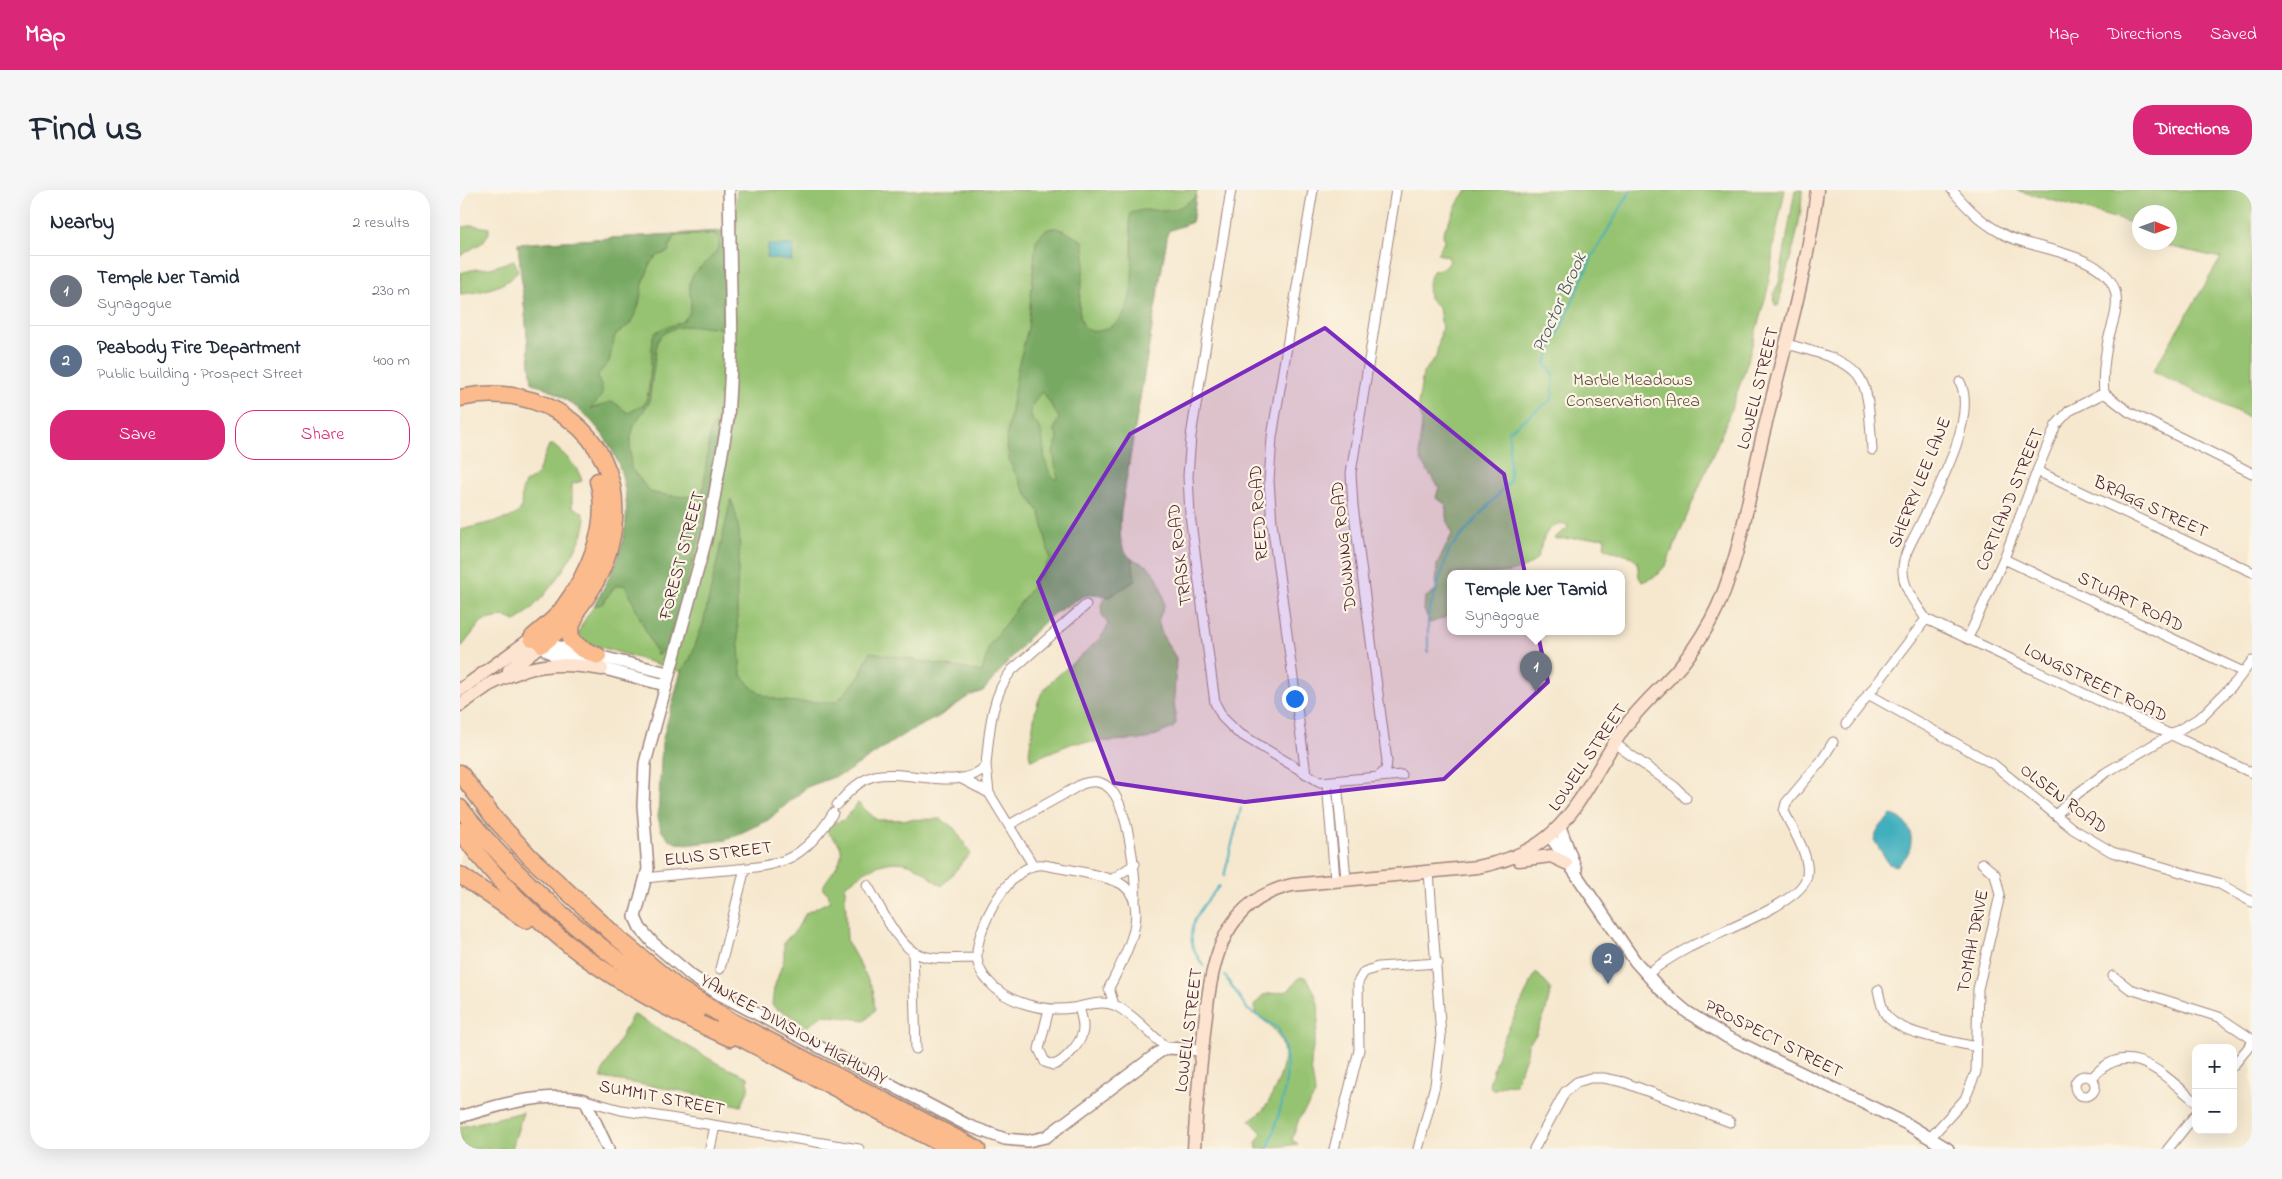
<!DOCTYPE html>
<meta charset="utf-8">
<style>
body{margin:0;font-family:"Indie Flower",sans-serif;background:#f6f6f7;color:#1f2937}
.controls{position:absolute;right:15px;bottom:15px;display:grid;overflow:hidden;border-radius:10px;box-shadow:0 5px 20px #0002}
.controls button{width:45px;height:45px;display:grid;place-items:center;padding:0;border:0;border-bottom:1px solid #e0e1e3;background:#fff;color:#1f2937;font:25px sans-serif}
.compass{position:absolute;left:1672px;top:15px;width:45px;height:45px;border-radius:50%;background:#fff;box-shadow:0 5px 20px #0002;rotate:91deg}
.you{position:absolute;left:834px;top:508px;width:18px;height:18px;margin:-12px;border:4px solid #fff;border-radius:50%;background:#1a73e8;box-shadow:0 0 0 8px #1a73e833}
.badge{display:grid;place-items:center;width:32px;height:32px;border-radius:50%;background:#db2777;color:#fff;font-size:16px;font-weight:700}
.pin{position:absolute;translate:-50% -41px;filter:drop-shadow(0 1px 2px #0008)}
.pin::after{content:'';position:absolute;top:26px;width:18px;height:15px;background:inherit;clip-path:polygon(0 0,100% 0,50% 100%)}
.popup{position:absolute;left:987px;top:380px;width:178px;height:65px;box-sizing:border-box;display:grid;place-content:center;border-radius:10px;background:#fff;filter:drop-shadow(0 1px 4px #0005);font-size:16px;white-space:nowrap;color:#747a83}
.popup b{font-size:19px;color:#1f2937}
.popup::after{content:'';position:absolute;left:50%;top:100%;margin-left:-10px;border:10px solid transparent;border-top-color:#fff}
.list{margin:0;padding:0;list-style:none}
h2{display:flex;justify-content:space-between;align-items:center;height:65px;margin:0;padding:0 20px;font-size:21px}
h2 small{font-size:16px;font-weight:400;color:#747a83}
.list li{display:grid;grid-template-columns:32px 1fr auto;gap:15px;align-items:center;box-sizing:border-box;height:70px;padding:0 20px;border-top:1px solid #e0e1e3}
.list b{display:block;font-size:19px;white-space:nowrap}
.list p{margin:0;font-size:16px;white-space:nowrap;color:#747a83}
.list em{font-size:16px;font-style:normal;color:#747a83}
.actions{display:flex;gap:10px;padding:15px 20px}
.actions a{flex:1;padding:11px 0;border:1px solid #db2777;border-radius:20px;text-align:center;font-size:18px;color:#db2777}
.actions .main{background:#db2777;color:#fff}
.map{position:relative;flex:none;width:1792px;height:959px;overflow:hidden;border-radius:20px}
header{display:flex;align-items:center;gap:30px;box-sizing:border-box;height:70px;padding:0 25px;background:#db2777;color:#fff}
header strong{font-size:24px}
nav{display:flex;gap:28px;margin-inline-start:auto;font-size:18px}
.intro{display:flex;align-items:center;justify-content:space-between;box-sizing:border-box;height:120px;padding:0 30px}
h1{margin:0;font-size:35px}
.button{padding:12px 22px;border-radius:20px;background:#db2777;color:#fff;font-size:18px;font-weight:700}
main{display:flex;gap:30px;padding:0 30px}
aside{flex:1;background:#fff;border-radius:20px;box-shadow:0 5px 20px #0002}
.map>svg:first-child{display:block}
.green{fill:#96c371;stroke:#70714e}
.forest{fill:#78a963;stroke:#616447;fill-rule:evenodd}
.water{fill:#41afbe;stroke:#466774}
.lines{fill:none;stroke-linecap:round;stroke-linejoin:round}
.stream{stroke:#41afbe;stroke-width:2}
.minor-casing{stroke:#a0847d;stroke-width:11}
.tertiary-casing{stroke:#a0847d;stroke-width:14}
.secondary-casing{stroke:#a0847d;stroke-width:15}
.motorway-casing{stroke:#a0847d;stroke-width:19}
.minor{stroke:#fff;stroke-width:9}
.tertiary{stroke:#fff;stroke-width:11}
.secondary{stroke:#fde4d1;stroke-width:12}
.motorway{stroke:#fbbb8c;stroke-width:16}
.marked{fill:#7b2cbf;fill-opacity:0.2;stroke:#7b2cbf;stroke-width:4;stroke-linejoin:round}
.labels{text-anchor:middle;stroke-width:4.5;stroke-linejoin:round;paint-order:stroke}
.park-label{font-size:18px;fill:#615040;stroke:#fcf5e5}
.street-label{font-size:18px;fill:#4a1f2b;stroke:#fcf5e5}
.water-label{font-size:19px;font-style:italic;fill:#465966;stroke:#fcf5e5}
</style>
<header>
<strong>Map</strong>
<nav><a>Map</a><a>Directions</a><a>Saved</a></nav>
</header>
<div class="intro"><h1>Find us</h1><a class="button">Directions</a></div>
<main>
<aside>
<h2>Nearby<small>2 results</small></h2>
<ul class="list">
<li><span class="badge" style="background:#6b7280">1</span><div><b>Temple Ner Tamid</b><p>Synagogue</p></div><em>230 m</em></li>
<li><span class="badge" style="background:#5c6f8a">2</span><div><b>Peabody Fire Department</b><p>Public building · Prospect Street</p></div><em>400 m</em></li>
</ul>
<div class="actions"><a class="main">Save</a><a>Share</a></div>
</aside>
<div class="map">
<svg width="1792" height="959" viewBox="0 0 1792 959">
<rect width="100%" height="100%" fill="#fcf5e5"/>
<filter id="ink" filterUnits="userSpaceOnUse"><feTurbulence type="fractalNoise" baseFrequency=".02" numOctaves="2"/><feDisplacementMap in="SourceGraphic" scale="10" xChannelSelector="R" yChannelSelector="G"/><feConvolveMatrix kernelMatrix="1 2 1 2 8 2 1 2 1" color-interpolation-filters="sRGB"/></filter>
<filter id="wash" filterUnits="userSpaceOnUse"><feTurbulence type="fractalNoise" baseFrequency=".0096" numOctaves="4" result="noise"/><feDisplacementMap in="SourceGraphic" scale="20" xChannelSelector="R" yChannelSelector="G"/><feGaussianBlur stdDeviation="1.12" result="paint"/><feColorMatrix in="noise" values="0 0 0 0 0 0 0 0 0 0 0 0 0 0 0 0 0 1.4 0 .05"/><feComposite in="paint" operator="in"/></filter>
<g filter="url(#wash)">
<rect width="100%" height="100%" fill="#f6e8cf"/>
<path class="green" d="M277,0h460l-5,32 -24,9 -47,280 -138,161 -113,-20 -10,24 -56,62 -124,-67 -96,-29 -6,-6c2,-11 10,-21 16,-30 8,-15 17,-29 23,-45 23,-61 5,-125 -51,-161 -10,-7 -21,-14 -34,-17l-14,-139 218,-14z
M1325,0l-12,57 -1,14 -5,31 -22,78 -20,56 -59,139 -10,11 -14,6 -3,-5 -2,-16c-12,-11 -24,-7 -33,-14l1,-9 -1,-1 -47,2 -3,-1 14,-10 -1,-3c-24,-3 -23,17 -30,33 -17,21 -61,15 -86,15v42l-21,8 -6,-13 1,-12 11,-8 1,-25 15,-31 -6,-17v-13l-10,-6 3,-11 -18,-25 -2,-13 3,-26 -4,-18 5,-32 13,-16 6,-31 -3,-18 -10,-10 -1,-15 5,-12 13,-4 4,-6 -3,-5 -10,-2 7,-12 -1,-9 18,-36 7,-7z
M1335,0h7c0,32 -10,63 -19,93 -3,7 -2,16 -5,23l-3,-1 -1,-12 5,-10z
M1556,0h236v229l-99,-48 68,-113 -54,-12 3,-4v-30h-30l-1,13z
M12,35l17,3v5l-6,9 -23,14v-28z
M54,70l4,10c-9,17 -40,23 -58,24v-21l16,-4 15,-1z
M89,255h4c12,10 25,21 29,36l-10,3v23l10,5c1,3 4,7 3,11 -1,23 -49,90 -70,98l-11,-5 -22,5 -22,28v-119l49,-12 9,-5 3,-5 1,-17 3,-8 12,-8z
M672,369l16,7 9,11 6,17 1,12 -6,15 4,14 14,23 -2,42 2,23 -3,5 -26,11 -74,4 -42,17c-4,-7 0,-18 1,-26 2,-15 3,-31 12,-44 13,-18 62,-49 64,-66l-6,-9 -1,-10 4,-6 30,-18z
M398,613l19,17 64,-1 13,9 16,24 -1,3 -27,31c-8,-4 -14,-12 -22,-17 -27,-16 -53,-1 -75,17l2,55 26,48 2,21 -9,10 -43,-5 -15,11 -3,-1 -17,-11 -13,-6 -3,-3 2,-17 10,-29v-17l12,-12 10,-17 24,-12 -2,-8 -5,-3v-3c6,-13 23,-26 17,-41 -3,-7 -11,-9 -13,-16l4,-6 13,-4z
M1076,782l15,17 -6,25 -10,22 -7,8 -1,10 -12,31 -9,-1 -13,6 -4,-6 12,-40z
M840,787h5c25,31 8,54 6,87 0,11 4,20 4,31l-16,24 -7,21 6,4 -41,5 -1,-6 6,-10 -12,-13c13,-7 18,-16 24,-29 16,-34 14,-56 -18,-76l-2,-9 9,-11 25,-4z
M173,824l87,51 28,12v13l-7,16 -59,-15 -80,-13 -1,-3z
M63,922l-11,37h-52v-22z"/>
<path class="forest" d="M736,6l-4,26 -24,9 -47,280c-1,18 -4,36 11,48l3,20 -2,3 -24,15 -13,-3 -12,2 -31,18 -23,22 -47,55 -14,5 -31,21 -32,16 -61,40 -38,14 -39,33 -42,20 -33,4 -17,-1 -9,-5 -6,-8 -3,-13 4,-75 19,-71 9,-12 13,-35 28,-125c13,36 8,52 6,88 -1,29 2,58 4,86 19,36 61,28 96,29l23,-26 10,-24 112,20 7,-26 51,-70 10,-18 -10,-45 -16,-23 -14,-27 -4,-23 12,-73 10,-39 8,-87c16,-24 28,-9 47,0 1,6 2,12 2,18 -1,19 -21,85 21,70 32,-11 26,-64 26,-90 -1,-9 -4,-18 -1,-26 30,-10 32,10 65,-17zM583,202l16,26 -5,12 4,8 -5,14 5,27h-3c-13,-11 -10,-33 -14,-48 -1,-7 -9,-8 -10,-15 -1,-8 5,-20 12,-24z
M264,41l-1,95 -2,2c-21,-1 -51,-8 -64,14l-8,61 -15,22 -4,16 1,27 19,24c15,4 35,6 50,3l3,-5 7,-59 5,-7 5,2c2,15 -3,30 -5,45 -11,61 -32,119 -49,179l-9,5 -32,-70 -10,1 -13,18 -8,2c9,-17 19,-34 25,-52 17,-50 5,-104 -35,-140 -14,-13 -33,-27 -52,-31l-14,-139zM254,44c18,14 -18,33 -22,43 -7,13 5,28 -6,41 -8,10 -26,6 -33,18l-4,53 -4,15 -17,9 -13,-10 -5,-1 -19,7c9,-13 16,-13 7,-30v-5l11,-12 6,-27 15,-11 8,-16 5,-24 8,-22 6,-6 11,-4 6,-16z"/>
<path class="water" d="M308,55h26l-2,16 -25,-3z
M1431,625c26,5 26,39 5,51l-7,-2 -15,-24 4,-11z"/>
<g class="lines">
<path class="stream" d="M968,462v-37l21,-65 61,-69 -1,-50 43,-32 2,-25 -9,-10 47,-107 39,-67
M764,686l17,-68
M744,776c-27,-33 -6,-54 15,-80
M765,786l23,34 30,18c3,8 7,18 8,26 4,32 -9,66 -18,95"/>
</g>
</g>
<g filter="url(#ink)">
<g class="lines">
<g class="minor-casing">
<path id="minor" d="M771,0l-40,246 -3,40 2,39 25,188 8,15 14,14 83,50 82,-7
M1492,0c16,19 32,35 55,46 31,15 102,17 109,59 2,16 -4,30 -8,45 -3,18 -6,34 -4,53l25,19 123,61
M1327,154c80,22 80,24 85,106
M1577,281l215,101
M1544,369l239,113
M1466,429l326,154
M1466,429c-10,-15 -22,-29 -23,-47 -1,-17 10,-32 17,-47 16,-33 58,-107 40,-143
M1508,448l37,-82 32,-85 19,-46 13,-14 35,-18
M1408,504l125,70 80,65 39,23 106,31 34,19
M1386,534l80,-105
M1154,553l61,44 11,11
M526,575l3,28
M846,584l-34,-251 -3,-42 3,-44 41,-247
M918,587l8,-7 1,-9 -34,-255 -2,-33 45,-283
M502,589l27,14 44,72
M877,592l9,97
M867,593l8,97
M377,615c10,-12 21,-24 37,-29 31,-8 90,18 112,-11 3,-31 5,-70 26,-95l74,-65
M1596,625l21,-21 28,-21 96,-56 34,-34 17,-22
M549,635l73,-41c9,-3 17,-4 26,3 20,15 29,91 27,115
M186,688c27,-3 54,-6 81,-8 20,-2 42,-3 60,-11 19,-8 36,-29 46,-46
M651,690l24,-16
M407,695c12,19 31,63 53,70 17,6 39,3 57,3
M453,762l3,97
M260,779l25,-101
M1186,785c13,-10 27,-19 42,-27 26,-14 109,-43 118,-69 7,-20 -14,-50 -22,-68l2,-8 36,-43 11,-18
M1653,786l17,13 89,28 33,22
M1418,800c2,8 3,18 8,25 15,20 66,26 90,32
M654,815l-5,-17c12,-24 45,-80 14,-103 -14,-10 -60,-16 -79,-20 -33,-5 -69,64 -67,93 1,9 6,18 12,24 19,22 57,30 84,26 13,-2 27,-8 41,-3 17,7 38,31 53,43
M589,819l-10,40 6,13 8,3c10,-2 27,-21 29,-31 3,-8 -1,-19 -3,-27
M1773,876l19,-23
M1615 896a10 10 0 1 1 20 0a10 10 0 1 1-20 0Z
M1632,888c36,-43 73,-2 104,24
M125,910l36,10 238,39
M1471,947l34,-38 11,-27 2,-83 22,-94 -5,-21 -13,-11
M250,959l5,-23
M874,959l25,-99 -1,-68 6,-10 14,-5 60,-4
M958,959l17,-64 6,-49 -12,-164
M1074,959l31,-57 12,-10 13,-4h14l19,4 107,40
M1708,959l28,-35"/>
</g>
<g class="tertiary-casing">
<path id="tertiary" d="M269,0l3,156 -4,73 -20,113 -63,231 -2,42 5,64 -13,48 5,11 13,15 40,34 28,18 248,131 36,13 23,2 18,-4 112,-84 9,-5 35,2
M79,452l129,31
M83,456l3,4 10,6 109,29
M1100,637l16,43
M1090,646l85,125 25,28 27,23 40,25 180,87 41,25
M0,927c38,-12 85,-26 125,-17l23,49"/>
</g>
<g class="secondary-casing">
<path id="secondary" d="M49,480l33,-26
M27,496c41,-22 70,-25 115,-17
M0,500l72,-52
M0,515l33,-23
M1059,670l32,-4 15,7
M734,959c2,-36 5,-72 9,-107 7,-66 11,-139 89,-157l185,-18c89,-16 101,-69 145,-136 15,-22 35,-39 53,-59 15,-16 26,-34 36,-52 27,-50 37,-121 50,-177 20,-84 46,-167 56,-253"/>
</g>
<g class="motorway-casing">
<path id="motorway" d="M0,208c80,-18 160,34 154,121 -3,49 -33,96 -72,125
M116,425l-6,14 1,11 11,9 16,7
M72,448c10,-9 21,-17 29,-27 27,-36 50,-85 37,-130
M0,583l34,45 37,40 88,81 59,49 55,34 244,127
M0,618c66,83 147,150 237,205
M0,641c76,103 155,155 270,207
M0,685l66,45
M262,838l229,121"/>
</g>
<use href="#minor" class="minor"/>
<use href="#tertiary" class="tertiary"/>
<use href="#secondary" class="secondary"/>
<use href="#motorway" class="motorway"/>
</g>
</g>
<path class="marked" d="M865,138l179,146 44,208 -104,97 -199,23 -131,-19 -76,-201 92,-148z"/>
<g class="labels">
<g class="park-label">
<text x="1173" y="195">Marble Meadows<tspan x="1173" dy="21">Conservation Area</tspan></text>
</g>
<g class="street-label">
<text transform="translate(1297 198) rotate(-76)" y="6">LOWELL STREET</text>
<text transform="translate(1459 292) rotate(-68)" y="6">SHERRY LEE LANE</text>
<text transform="translate(1549 309) rotate(-68)" y="6">CORTLAND STREET</text>
<text transform="translate(1691 316) rotate(25)" y="6">BRAGG STREET</text>
<text transform="translate(798 323) rotate(-94)" y="6">REED ROAD</text>
<text transform="translate(883 356) rotate(-96)" y="6">DOWNING ROAD</text>
<text transform="translate(221 365) rotate(-75)" y="6">FOREST STREET</text>
<text transform="translate(719 365) rotate(-97)" y="6">TRASK ROAD</text>
<text transform="translate(1671 411) rotate(26)" y="6">STUART ROAD</text>
<text transform="translate(1636 492) rotate(26)" y="6">LONGSTREET ROAD</text>
<text transform="translate(1127 567) rotate(-56)" y="6">LOWELL STREET</text>
<text transform="translate(1604 608) rotate(37)" y="6">OLSEN ROAD</text>
<text transform="translate(258 663) rotate(-7)" y="6">ELLIS STREET</text>
<text transform="translate(1512 751) rotate(-79)" y="6">TOMAH DRIVE</text>
<text transform="translate(334 839) rotate(29)" y="6">YANKEE DIVISION HIGHWAY</text>
<text transform="translate(728 840) rotate(-83)" y="6">LOWELL STREET</text>
<text transform="translate(1314 848) rotate(27)" y="6">PROSPECT STREET</text>
<text transform="translate(202 907) rotate(11)" y="6">SUMMIT STREET</text>
</g>
<g class="water-label">
<text transform="translate(1098 112) rotate(-66)" y="7">Proctor Brook</text>
</g>
</g>
</svg>
<div class="controls">
<button>+</button>
<button>−</button>
</div>
<svg class="compass" viewBox="-18 -18 36 36"><path d="M0-13l5 13h-10z" fill="#e53935"/><path d="M0 13l5-13h-10z" fill="#747a83"/></svg>
<div class="you"></div>
<div class="pin badge" style="left:1076px;top:502px;background:#6b7280">1</div>
<div class="popup"><b>Temple Ner Tamid</b>Synagogue</div>
<div class="pin badge" style="left:1148px;top:794px;background:#5c6f8a">2</div>
</div>
</main>
